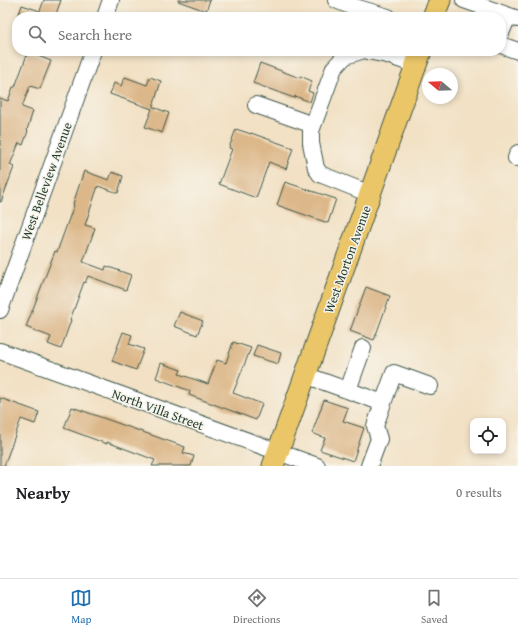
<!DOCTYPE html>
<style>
body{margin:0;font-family:"Gentium Book Plus",serif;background:#f6f6f6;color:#202124}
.controls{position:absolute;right:12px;bottom:12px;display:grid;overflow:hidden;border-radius:8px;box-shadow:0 2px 6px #0003}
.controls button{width:36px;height:36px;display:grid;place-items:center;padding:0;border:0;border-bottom:1px solid #e0e0e0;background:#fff;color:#202124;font:20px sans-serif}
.compass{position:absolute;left:422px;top:68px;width:36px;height:36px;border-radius:50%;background:#fff;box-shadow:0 2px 6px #0003;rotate:289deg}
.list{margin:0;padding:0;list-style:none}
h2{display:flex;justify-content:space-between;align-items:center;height:52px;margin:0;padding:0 16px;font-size:17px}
h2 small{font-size:13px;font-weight:400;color:#757577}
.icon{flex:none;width:22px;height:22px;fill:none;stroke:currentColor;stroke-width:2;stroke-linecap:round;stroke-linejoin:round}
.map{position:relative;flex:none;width:518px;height:466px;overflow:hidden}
.search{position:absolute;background:#fff;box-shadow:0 2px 6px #0003;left:12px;right:12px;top:12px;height:44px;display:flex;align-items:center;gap:10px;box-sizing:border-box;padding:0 14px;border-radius:16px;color:#757577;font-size:15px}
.sheet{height:112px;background:#fff}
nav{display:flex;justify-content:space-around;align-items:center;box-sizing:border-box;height:56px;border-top:1px solid #e0e0e0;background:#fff;font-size:11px;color:#757577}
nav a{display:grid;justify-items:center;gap:2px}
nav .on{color:#1f6fb2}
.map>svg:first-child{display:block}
.building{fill:#dcb789}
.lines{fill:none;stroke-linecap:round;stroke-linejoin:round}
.minor-casing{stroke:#3f564a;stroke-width:18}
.major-casing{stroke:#3f564a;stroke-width:23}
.minor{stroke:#fff;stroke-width:16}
.major{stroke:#eac669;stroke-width:21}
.labels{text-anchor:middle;stroke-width:3;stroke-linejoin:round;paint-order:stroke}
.street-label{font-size:13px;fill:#1f3d34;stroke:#f7f3e8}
</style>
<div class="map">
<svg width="518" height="466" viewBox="0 0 518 466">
<rect width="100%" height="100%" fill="#f7f3e8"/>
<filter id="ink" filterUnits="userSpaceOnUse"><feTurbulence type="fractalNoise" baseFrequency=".025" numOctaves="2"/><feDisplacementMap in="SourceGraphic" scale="8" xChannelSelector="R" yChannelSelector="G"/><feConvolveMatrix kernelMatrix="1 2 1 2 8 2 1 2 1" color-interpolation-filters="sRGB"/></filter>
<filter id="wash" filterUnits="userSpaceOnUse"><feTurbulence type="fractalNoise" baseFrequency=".012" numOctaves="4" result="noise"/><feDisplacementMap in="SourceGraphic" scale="16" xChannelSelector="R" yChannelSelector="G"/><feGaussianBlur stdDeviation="0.9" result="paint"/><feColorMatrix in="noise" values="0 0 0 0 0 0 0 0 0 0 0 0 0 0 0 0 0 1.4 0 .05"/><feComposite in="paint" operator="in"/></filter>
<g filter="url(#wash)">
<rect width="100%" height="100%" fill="#f2e1c5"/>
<g id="blocks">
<path class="building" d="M44,0h17l-6,17h-37l4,-12 18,6z
M178,0h32l-4,11 -28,-10z
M28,52l23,9 -11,28 -10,-3 -8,21 11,4 -6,19 1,1 -5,14 -4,-2 -9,22 4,2 -13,35h-1v-104l8,3 5,-14h2z
M260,63l40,15v-2l12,5 -4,10 5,2 -3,9 -15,-6 -1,2 -41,-15z
M125,77l22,8 3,-8 11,4 -8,26 16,6 -7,20 -17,-6 7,-18 -42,-15 4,-11 7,3z
M236,129l15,5v-1l42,15 -7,21 -17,-7 -13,36 -37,-14 13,-35 -3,-1z
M84,171l25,9 3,-8 11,4 -5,17 -20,-7 -13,39 10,3 -12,34 22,8 1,-4 25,9 -5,15 -38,-14 -3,7 -1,-1 -14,38h1l-10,29 -13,-5 3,-7 -25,-10 29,-76 2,1 17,-47 -1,-1z
M285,182l51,17 -8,24 -51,-18z
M366,287l24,9 -16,44 -24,-9z
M180,312l23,9 -6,14 -23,-9z
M123,332l9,3 -3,9 15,5 -8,21 -24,-9z
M233,342l18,6 -18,45 29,11 -6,16 -67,-25 1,-4 -34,-13 5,-15 20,7 -2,4 29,10 9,-24 9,3z
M257,345l24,8 -3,11 -25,-8z
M0,398l39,14 -4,12 -14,-5 -17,47h-4z
M324,400l24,8 -5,13 21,7 -11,33 -33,-11 5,-12 -13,-5z
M72,407l113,40 -2,6 11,3 -3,10h-39l3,-6 -48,-18v2l-43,-16z"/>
</g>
</g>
<g filter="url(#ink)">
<use href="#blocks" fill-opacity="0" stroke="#3f564a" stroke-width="1"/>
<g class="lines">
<g class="minor-casing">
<path id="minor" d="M336,0l12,5 40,12
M464,0l54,19
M105,17l6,-17
M501,33l7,-17
M501,45l17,6
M361,51l-16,5 -11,12 -23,63v12l5,25 4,6 50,20
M368,51l19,4 29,10
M256,105l57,20
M516,158l2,-5
M0,310l93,-259
M0,351l317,115
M305,375l78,28 -8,23 4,13 -10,27
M348,390l15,-42
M383,403l11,-30 36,13"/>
</g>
<g class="major-casing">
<path id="major" d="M433,17l7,-17
M273,466l148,-415"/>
</g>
<use href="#minor" class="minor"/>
<use href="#major" class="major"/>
</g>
</g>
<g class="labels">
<g class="street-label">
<text transform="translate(46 181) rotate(-70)" y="5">West Belleview Avenue</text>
<text transform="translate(347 259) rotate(-70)" y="5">West Morton Avenue</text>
<text transform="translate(158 409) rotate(20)" y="5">North Villa Street</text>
</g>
</g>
</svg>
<div class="controls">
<button><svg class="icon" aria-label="locate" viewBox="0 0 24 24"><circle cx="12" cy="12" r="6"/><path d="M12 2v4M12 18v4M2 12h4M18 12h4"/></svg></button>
</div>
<svg class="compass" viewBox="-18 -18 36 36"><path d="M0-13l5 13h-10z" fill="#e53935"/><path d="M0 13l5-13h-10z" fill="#757577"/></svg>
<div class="search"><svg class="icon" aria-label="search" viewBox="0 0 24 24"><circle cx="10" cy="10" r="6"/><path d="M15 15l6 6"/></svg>Search here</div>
</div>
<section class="sheet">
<h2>Nearby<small>0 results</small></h2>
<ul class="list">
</ul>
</section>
<nav>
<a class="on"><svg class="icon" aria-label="map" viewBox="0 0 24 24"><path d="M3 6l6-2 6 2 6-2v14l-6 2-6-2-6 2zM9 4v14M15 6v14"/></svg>Map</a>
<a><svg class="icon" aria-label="directions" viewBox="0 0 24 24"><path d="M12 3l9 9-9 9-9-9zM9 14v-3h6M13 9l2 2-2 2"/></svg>Directions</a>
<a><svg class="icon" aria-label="saved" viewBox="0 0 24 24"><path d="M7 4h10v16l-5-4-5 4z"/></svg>Saved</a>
</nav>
